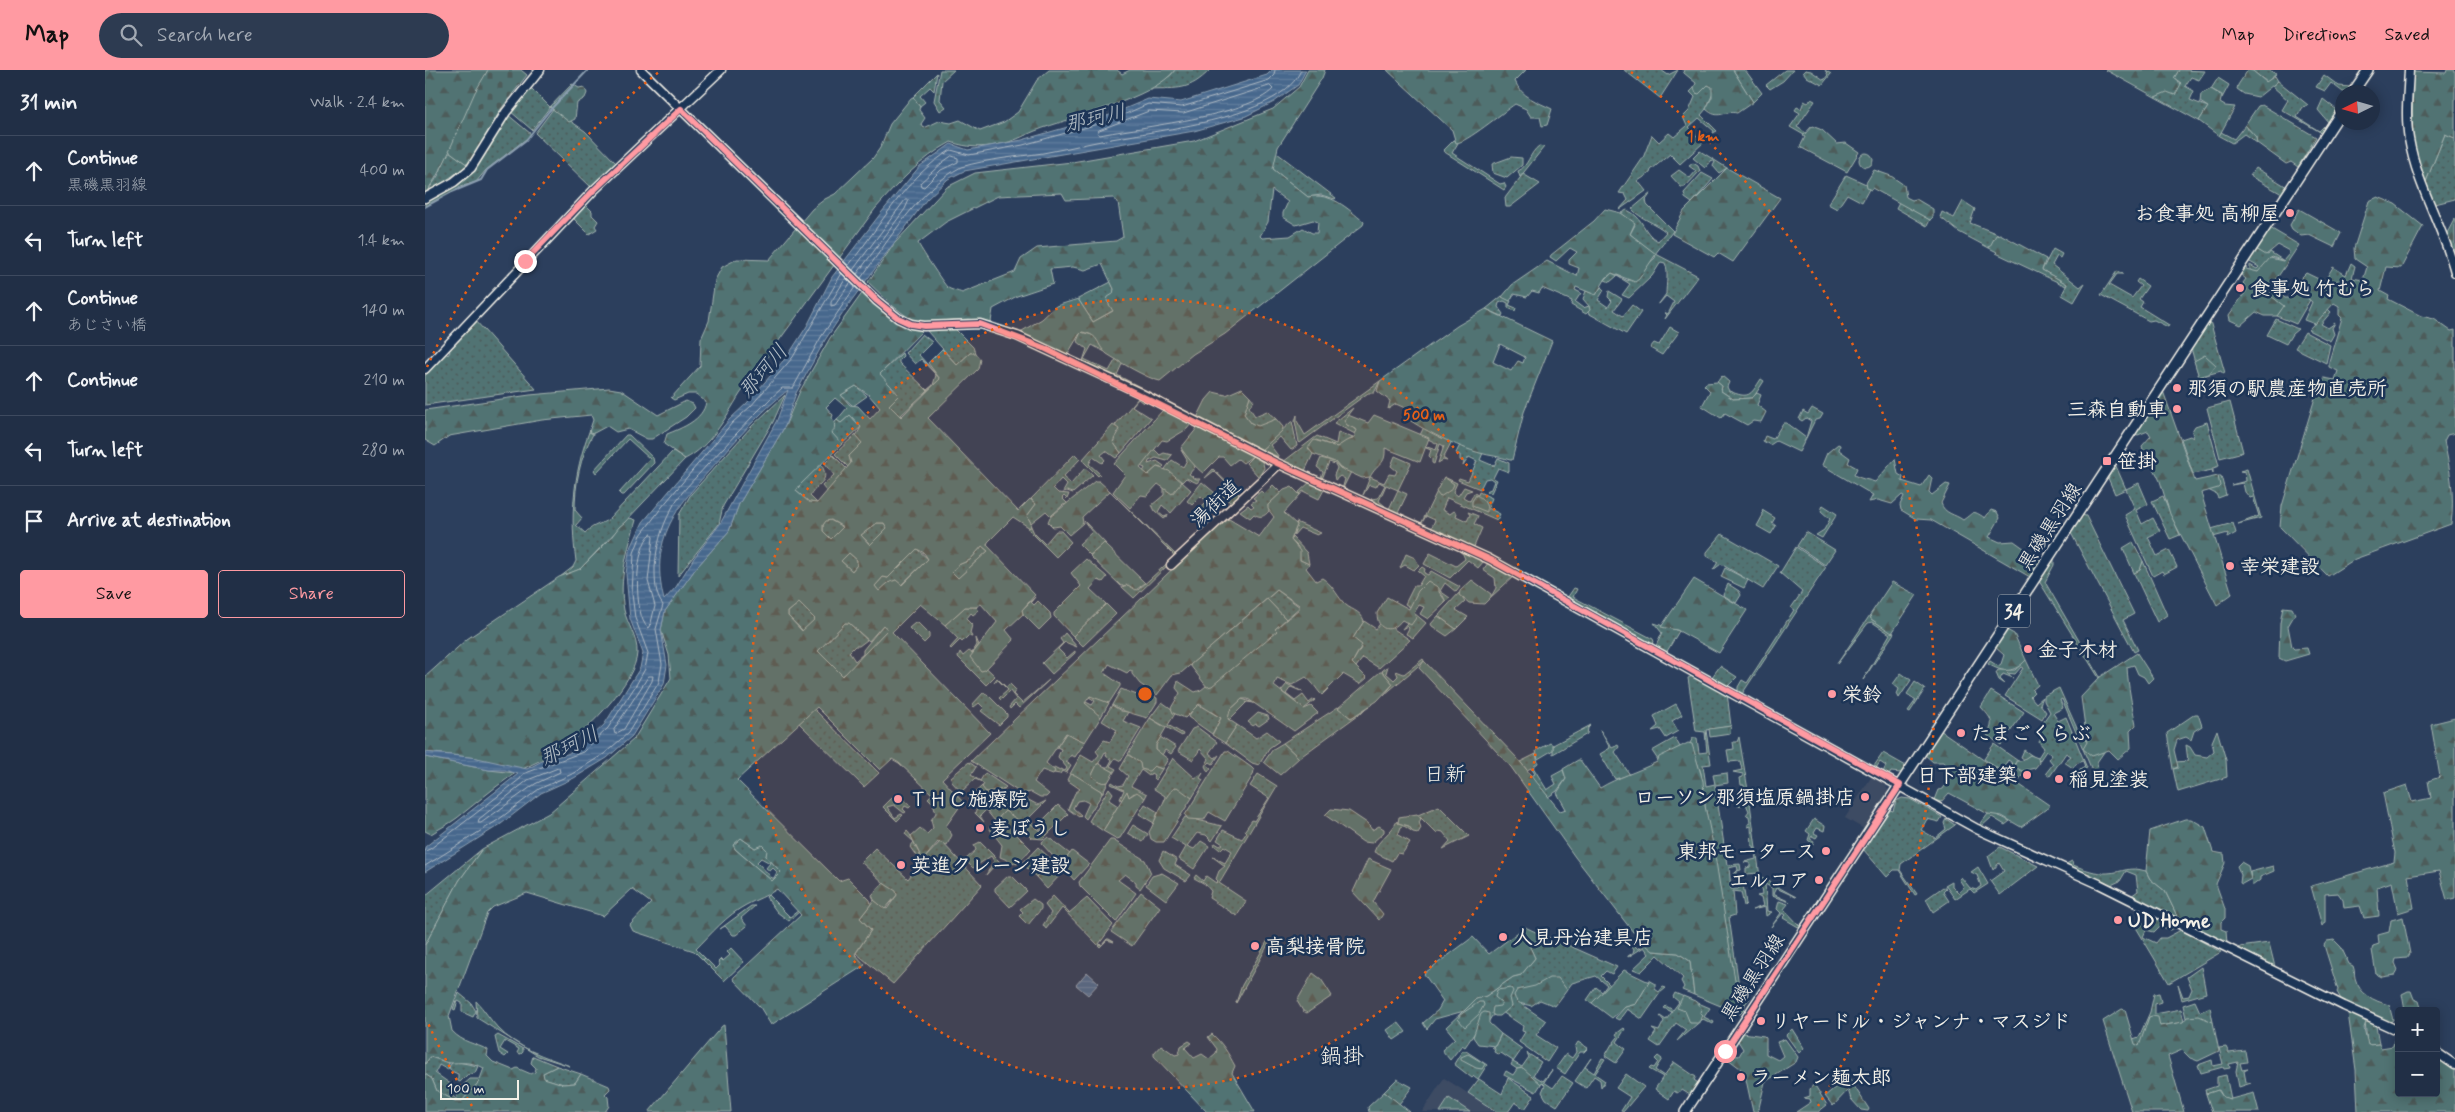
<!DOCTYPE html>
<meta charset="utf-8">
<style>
body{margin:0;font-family:Mynerve,"Klee One",sans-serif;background:#2d3b51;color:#f1f3f6}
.controls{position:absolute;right:15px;bottom:15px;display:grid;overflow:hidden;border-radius:5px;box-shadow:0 2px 12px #0003}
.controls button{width:45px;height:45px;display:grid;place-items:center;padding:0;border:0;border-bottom:1px solid #3e4a5f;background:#212f46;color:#f1f3f6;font:25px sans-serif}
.compass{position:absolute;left:1910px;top:15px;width:45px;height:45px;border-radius:50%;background:#212f46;box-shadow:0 2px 12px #0003;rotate:265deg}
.scale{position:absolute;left:15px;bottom:12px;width:79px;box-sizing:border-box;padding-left:5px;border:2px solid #f4f1e8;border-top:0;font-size:14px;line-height:18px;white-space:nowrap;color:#f4f1e8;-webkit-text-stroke:4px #1d3557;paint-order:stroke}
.stop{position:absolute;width:15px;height:15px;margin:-11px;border:4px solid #ff9aa2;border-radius:50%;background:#fff}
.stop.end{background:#ff9aa2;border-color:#fff;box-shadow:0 1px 5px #0008}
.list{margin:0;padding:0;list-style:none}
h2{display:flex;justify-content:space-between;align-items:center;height:65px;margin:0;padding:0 20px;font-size:21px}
h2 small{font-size:16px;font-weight:400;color:#a2a9b3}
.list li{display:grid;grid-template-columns:32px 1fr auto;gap:15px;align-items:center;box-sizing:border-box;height:70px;padding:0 20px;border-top:1px solid #3e4a5f}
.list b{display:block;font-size:19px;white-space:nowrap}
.list p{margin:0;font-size:16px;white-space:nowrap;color:#a2a9b3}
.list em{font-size:16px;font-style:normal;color:#a2a9b3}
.actions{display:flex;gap:10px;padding:15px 20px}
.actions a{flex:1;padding:11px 0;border:1px solid #ff9aa2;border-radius:5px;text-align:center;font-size:18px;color:#ff9aa2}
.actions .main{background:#ff9aa2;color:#111}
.icon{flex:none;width:28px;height:28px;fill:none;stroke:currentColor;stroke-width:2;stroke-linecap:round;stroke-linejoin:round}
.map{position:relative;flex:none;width:2030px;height:1042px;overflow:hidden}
header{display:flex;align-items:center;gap:30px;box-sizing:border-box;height:70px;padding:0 25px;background:#ff9aa2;color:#111}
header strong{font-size:24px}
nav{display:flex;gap:28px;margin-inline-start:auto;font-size:18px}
.search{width:350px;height:45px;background:#2d3b51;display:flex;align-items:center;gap:12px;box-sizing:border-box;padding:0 18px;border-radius:28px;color:#a2a9b3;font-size:19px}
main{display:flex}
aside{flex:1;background:#212f46}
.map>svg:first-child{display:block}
.built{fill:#3e4b64}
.grass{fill:url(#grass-dots);stroke:#a2b2ae;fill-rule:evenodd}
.forest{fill:url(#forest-firs);stroke:#a2b2ae;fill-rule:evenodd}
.cemetery{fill:url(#cemetery-stones);stroke:#a2b2ae}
.park{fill:url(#park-crowns);stroke:#a2b2ae}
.pitch{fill:#517373;stroke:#a2b2ae}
.water{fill:url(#water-rules);stroke:#8c9fb1;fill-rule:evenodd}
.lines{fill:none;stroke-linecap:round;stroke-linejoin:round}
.shore{stroke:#afbac4;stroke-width:1}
.stream{stroke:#8c9fb1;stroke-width:2}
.secondary-casing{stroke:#f4f1e8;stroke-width:11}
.primary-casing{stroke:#f4f1e8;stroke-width:12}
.secondary{stroke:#1d3557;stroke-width:8}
.primary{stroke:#1d3557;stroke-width:9}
.route{stroke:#ff9aa2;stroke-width:6}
.ring{fill:none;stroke:#e96117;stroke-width:2.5;stroke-dasharray:2.5 5}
.poi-dot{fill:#ff9aa2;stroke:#1d3557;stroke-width:2}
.labels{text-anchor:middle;stroke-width:5;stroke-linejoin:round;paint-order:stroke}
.shield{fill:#1d3557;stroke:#b4b9bc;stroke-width:1}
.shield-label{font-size:19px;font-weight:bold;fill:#f4f1e8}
.poi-label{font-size:20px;font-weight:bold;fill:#f4f1e8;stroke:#1d3557;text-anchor:start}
.street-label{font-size:20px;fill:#f4f1e8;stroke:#1d3557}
.water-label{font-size:21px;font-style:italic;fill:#b7c1c8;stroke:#1d3557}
.neighbourhood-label{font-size:21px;fill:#f4f1e8;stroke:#1d3557}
.quarter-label{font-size:22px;fill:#f4f1e8;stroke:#1d3557}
.centre{fill:#e96117;stroke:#1d3557;stroke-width:2.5}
.ring-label{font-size:15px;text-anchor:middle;font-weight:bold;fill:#e96117;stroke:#1d3557;stroke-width:5;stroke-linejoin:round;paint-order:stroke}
</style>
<header>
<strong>Map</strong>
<div class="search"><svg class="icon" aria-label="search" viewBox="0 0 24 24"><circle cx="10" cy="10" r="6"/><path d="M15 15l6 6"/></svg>Search here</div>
<nav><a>Map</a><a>Directions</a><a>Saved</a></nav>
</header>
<main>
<aside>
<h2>31 min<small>Walk · 2.4 km</small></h2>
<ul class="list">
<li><svg class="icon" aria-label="ahead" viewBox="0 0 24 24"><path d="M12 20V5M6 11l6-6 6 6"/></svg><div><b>Continue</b><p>黒磯黒羽線</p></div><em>400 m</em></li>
<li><svg class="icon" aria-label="left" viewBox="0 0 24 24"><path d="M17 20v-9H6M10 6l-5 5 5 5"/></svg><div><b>Turn left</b></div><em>1.4 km</em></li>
<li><svg class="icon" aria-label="ahead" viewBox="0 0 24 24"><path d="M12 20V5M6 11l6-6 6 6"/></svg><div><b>Continue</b><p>あじさい橋</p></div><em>140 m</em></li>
<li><svg class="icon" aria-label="ahead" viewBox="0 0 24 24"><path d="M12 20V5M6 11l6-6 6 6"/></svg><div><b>Continue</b></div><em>210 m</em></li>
<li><svg class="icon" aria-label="left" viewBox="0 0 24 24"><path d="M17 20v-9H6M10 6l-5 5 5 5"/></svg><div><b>Turn left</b></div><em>280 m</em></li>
<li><svg class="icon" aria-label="arrive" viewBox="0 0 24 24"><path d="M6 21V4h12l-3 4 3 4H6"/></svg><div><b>Arrive at destination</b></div></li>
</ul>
<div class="actions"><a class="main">Save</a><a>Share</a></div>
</aside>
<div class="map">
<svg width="2030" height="1042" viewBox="0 0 2030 1042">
<defs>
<pattern id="grass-dots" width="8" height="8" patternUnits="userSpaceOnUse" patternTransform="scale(1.25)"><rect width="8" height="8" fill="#517373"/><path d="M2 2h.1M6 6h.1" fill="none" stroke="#4d5b5a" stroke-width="1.8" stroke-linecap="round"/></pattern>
<pattern id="forest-firs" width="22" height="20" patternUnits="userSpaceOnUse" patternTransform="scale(1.25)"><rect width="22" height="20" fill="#517373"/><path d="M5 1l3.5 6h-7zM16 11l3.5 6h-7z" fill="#4d5b5a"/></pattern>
<pattern id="cemetery-stones" width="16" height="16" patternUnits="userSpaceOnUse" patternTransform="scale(1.25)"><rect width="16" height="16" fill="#517373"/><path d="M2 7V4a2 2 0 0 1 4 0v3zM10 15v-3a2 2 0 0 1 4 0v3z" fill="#4d5b5a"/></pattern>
<pattern id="park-crowns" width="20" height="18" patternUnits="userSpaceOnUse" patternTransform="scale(1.25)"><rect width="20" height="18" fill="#517373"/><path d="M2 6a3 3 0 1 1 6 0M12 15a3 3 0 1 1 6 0" fill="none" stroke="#4d5b5a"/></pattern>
<pattern id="water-rules" width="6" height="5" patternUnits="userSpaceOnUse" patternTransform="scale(1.25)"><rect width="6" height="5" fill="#47688d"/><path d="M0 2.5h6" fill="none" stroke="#627e9d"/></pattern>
</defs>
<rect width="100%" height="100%" fill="#2c3f5d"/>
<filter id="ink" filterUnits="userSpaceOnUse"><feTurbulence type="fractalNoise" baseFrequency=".02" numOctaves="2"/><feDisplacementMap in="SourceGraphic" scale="10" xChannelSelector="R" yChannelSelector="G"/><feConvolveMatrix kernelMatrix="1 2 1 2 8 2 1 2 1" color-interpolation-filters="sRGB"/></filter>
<g filter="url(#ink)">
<path class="built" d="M1447,706l13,8 3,6 -1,5 -23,34 -19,-11z
M1019,1008l53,34h-75z"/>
<path class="grass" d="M515,0h14l-12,11 -2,19 6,7 -6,4 -6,-10z
M750,0h35c-21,21 -31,18 -60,19l21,-14z
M1199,0h37l7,5 10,-5 -18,28z
M1308,0h12l17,23 -9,9z
M1380,0l6,1 13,9 4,-5 -3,-5 6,4 -9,11 -15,-8 -4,-5z
M1754,0l26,1 -6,9 -8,-3 -6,9 9,5 -4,9 18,7 -9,14 -44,-24 26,-14 -7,-5z
M1826,0h18l7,4 -9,8z
M512,3l-3,18 -4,-4 -10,9 5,6 -5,4 -7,-9z
M1899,5l15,11 12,1 -4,5h-4l-12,-9 -6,8 -9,-4z
M1793,8l11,7 -7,13v-3l-11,-6z
M1853,11l30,24 -5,2 -6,10 22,14 5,-5 -2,7 -40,-23 6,-10 -16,-14z
M1283,15l4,1 2,5 -8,18 -5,6 16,16 -4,2 1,-2 -15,-13 -10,9 14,16 -23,21 -10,-10 -19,16 -1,3 -12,8 8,10 -27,19 9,-10 -3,-6 -6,-1 24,-35 9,-23 7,7 10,-9 5,4 13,-11 -4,-9 6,-6 6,-14 -5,-5 4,-4 2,5 5,-1z
M105,17l20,20 -18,23 -22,-19z
M1386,29l4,2 -18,26 9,6 -2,2 -14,-8 10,-14 -5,-3 2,-3 4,2 3,-8 4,2z
M1898,29l14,11 -8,13 -11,-13z
M128,39l32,22 31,32 -25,24 -56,-54z
M82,44l24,20 -5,5 -40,31 -10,12 -16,5 -35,19v-3l44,-28 9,-10z
M1820,55l11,12 1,6 -13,-9 -12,9 -13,-7 2,-4 13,7z
M2020,64l10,4v61l-20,5 8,20h-2l-16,-40z
M1029,70l4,3 -6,10 48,31 4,-1 2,4 -2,3 -61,-39z
M24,81l19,14 -43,30 13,-19z
M1275,81l27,17 -8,5 -6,-7 2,-4 -3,-2 -7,8 -12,-10z
M852,83l59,45 -1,1 -14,-4 -13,2 -35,-28 1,-13z
M1086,87l11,1v7l-15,13 -14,-5 -1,-9z
M1268,93l5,3 2,5 -15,16h-4l-10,-11 8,-6 11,8 6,-7 -7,-5z
M1831,98l31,19 -5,7 -32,-18z
M1277,103l11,6 -21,24 -7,-5 -1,-5z
M1098,104l17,10 -30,23h-4l-1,-9z
M1421,105l20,9 3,5 -7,13 -15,-8 -10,15 -9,-5z
M171,122l-10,13 6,6v4l6,6 -3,5 2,3 -8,5 -15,-15v-3z
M1226,123l-5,7 1,5 26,26 -18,23 -25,-20 5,-9 -14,-12 6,-3c18,8 15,23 31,31l8,-9c-10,-9 -26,-13 -34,-23z
M1538,131l12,8 -5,14 28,11 -9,14 -30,-16 -19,-15 2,-5 12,6z
M1474,132l31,18 -3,6 -31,-18z
M1628,179l9,5 -2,4 -3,-2 -5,9 28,22 5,-4 -11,19 -12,-7 5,-11 -25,-14z
M1831,179l12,6 2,-3 14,9 -12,-4 -14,15 -8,-1v-6l7,4 2,-2 -11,-6z
M1231,184l42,22 -33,43 2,-4 -3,-3 4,2 6,-12 -8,-6 -8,9 8,-11c0,-9 3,-23 -1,-31l-4,-1 -9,14 -23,22 -7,-3 8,-11 -13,-8 -7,6 -5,-2 7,-7 16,8 27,-23z
M1926,193l4,3 -3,12 -7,10 -21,-6 9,-15 13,8z
M1692,201l6,3h-6l-8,11 23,13 9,-12 -5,-4 2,-3 10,7 -9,13 4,3 -3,5 29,18 -1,2 -14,-7 -5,1 -48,-26z
M686,212l3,7v21l-21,12 -15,-23z
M1176,217l3,3 -6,10 10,7 4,-6 -4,-4 1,-6 13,8 -8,11 9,6 9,-11 9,7 -15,22 -38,-21 1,-7 -6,-7 3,-8 10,4z
M1848,218l12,10h4l5,-8 16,10 -14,24 -19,-8 6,-10 -14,-11z
M1077,226l9,5 -2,4 7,3 -1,3 -7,-3v-5l-4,-2 -5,2 -1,4 5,7 -1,2 -16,-7z
M1903,239l3,3 -10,12 7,4 7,-5 -3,5 2,6 -4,7 -22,-11z
M1851,249l22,10 -6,5 -6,10 -19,-9z
M51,251l60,68 -111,16v-29l21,-23 2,2 2,-3 -1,-2z
M1785,251l15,52 -2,1 -2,-3 -22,6 -8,-29z
M528,257l20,20 2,6h-5l-13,12 -30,-34z
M1245,257l9,5 -17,23 -12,-7 4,-5 5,2z
M656,262l15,4 11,17 -15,-8 -8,14 25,12 7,-12 6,5 -5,11 25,13 -59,-27 4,-12 -10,-8z
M1880,262l25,13 -4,18 -31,-15z
M497,264l10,8 -13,13 21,24 -41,38 -10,-12 -9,-31 22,-21 1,3 -4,4v3l28,27 6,-5 3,-10 -15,-16 -6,5 -10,-11z
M1297,306l7,6 -2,5 2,4c20,8 21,5 32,-12l3,2 -11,17 -20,1 -12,-8 1,-5 -5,-4z
M955,311l-6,12h-6l-68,50 -1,-1 -4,-21 2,-6v6l8,14z
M431,316l11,10 -14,10 -12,-11z
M360,325l-12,27 -50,84 -4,18 -41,52 1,-61 12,-21 61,-68z
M825,326l4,5 -5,6 6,9 12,-5 9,8 -18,8 -7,-4 -7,-9z
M714,327l6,4 -2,2 -5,-4 -6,7 19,12 -30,35 -8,-11 6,-10 -4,-7z
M1805,332l13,50 -23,6 -13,-50z
M928,338l-6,8v9l11,5 -3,4 -21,-11z
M1387,338l11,6 -3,5 -5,1 -9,18 5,-17 -5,-3 -4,3 -3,-2 4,-8 5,3z
M425,345l11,12 -19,17 -11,-11 3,-4 1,-7 2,-2 4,3z
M867,351l5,25 -6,4 -11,-13 -10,8 9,12 -18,-7z
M1782,352l12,44 -6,2v5l-1,-3 -19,4 -12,-35 9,-3 3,2 -1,-7 3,-5z
M999,357l29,12 -10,19 4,3 -4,-1 -5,3 6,-17 -4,-2 -6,20 -2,-1v-4l-3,-3 2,-6 -5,-2 1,-1 9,3 2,-6 -18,-9z
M164,362l4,2c-13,23 -18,50 -18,76l7,8 -6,7 9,8c9,-9 15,-8 24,-14l64,-68 12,8 -105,110 -20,8 13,-10 3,-6c-6,-44 -3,-87 13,-129z
M913,362l15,6 -16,9 -21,-7 -7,8 4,6 -9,19 -21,-11 34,-26 19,8z
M431,364l6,9 -13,13 2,7 -3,4 -13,-13z
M201,365h3l24,23 1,5 -30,32h-3l-2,-2 31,-34 -22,-20 -32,34 -2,-3z
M1036,373l22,10 -3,7 14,6 4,-8 11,5v9l-11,-4 -5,10 4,2 -6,13 -5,-2 5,-2 3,-8 -4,-3 -5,1 -5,10 -22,-9 1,-2 9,3 9,-20 -8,-4 -6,9 1,-4 -4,-2v-5l-4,-2z
M729,379l6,6 4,-2 8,2 -5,6 -11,-3 -7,3 -1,3 9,-3 7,5 -2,2 -5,-1 -9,8 -5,-3 2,-4 -5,-2z
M756,380l11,9 3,8 -6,7 7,5h4l-3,4 -11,-5 -4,4 9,8 -20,23 -9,-8 -4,7 6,5 5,-2 -5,4 -9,-8 -3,-6 12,-10v-8l8,6 -7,-24 7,-9 11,7 4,-7z
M650,384l5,5 -17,18 8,7 14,-16 8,7 -20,18 -6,-2 -4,1 4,-7 -6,-6 -8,9 5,5 11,1 -2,5 -3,-3 -2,2 6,6 -5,1 -12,11 -5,-5 -15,12 -4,-7 9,-12 -5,-5z
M408,385l14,14 -20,23 -5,-6 12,-11 -9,-12z
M829,385l9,8 1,5 -5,9 -13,-14z
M970,386l16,7 -13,27 9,4 -10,21 -9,-4 10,-21 -12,-5 -7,16 6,5 -3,1 -5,-1 1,-3 -7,-4 7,-1 7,-13 -6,-3 -3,5 -7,-2 -6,10 7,-18 14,6 5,-9 6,1 2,-4 -6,-5z
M896,388l14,4 5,6 11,4 -9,18 3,-11 -5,-3 -5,4 -1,-5 3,-7 -2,-4 -6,-2 -7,17 10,6 4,-1 -1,2h-2l-13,-6 3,-8 -6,-5z
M396,394c10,18 -2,17 -11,32l7,7 -8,-1 -13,-11 7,-10z
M1690,394l11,25 13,-6 9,21 -12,6 6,14 11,-6 7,13 -12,6 9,19 12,-6 8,17 -13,7 -2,-3 -9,5 -28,-61 10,-6 -9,-20 -11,5 -7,-16z
M788,399l28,27 -9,8 -13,-12 8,-8 -13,-13 -9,7z
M1822,399l14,49 -23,6 21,-8 -6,-19 -3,1 -5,-6 -2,-9 -12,2 15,-4 -1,-9 -5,-1z
M1793,406h3l5,19 -8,3 -2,-4 -8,-4 11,-4z
M1019,407l13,6 -4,9 5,4 6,-9 8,3 -6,2 -3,5 7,4 4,-8 4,2 1,-3 13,6 -4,10 12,6 -3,6 -50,-22 -5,12 8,4 4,-3 3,2 -1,3 11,5 3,-6 -2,-3 10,4 -4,8 8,4 -9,21 -42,-20 4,-9 -9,-4 -6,10z
M886,411l14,7 -6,11 -16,-8 -3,4 -1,-3z
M777,412l13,11 -8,9 12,11 -2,2 -8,-9 -9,8 3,-4 -1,-3 5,-5 -6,-6 -9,9 -5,-4z
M848,415l8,8 -13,12 1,6c-5,6 -9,7 -15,3l-4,4 -10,-7 8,-6 3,3 3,-2 -3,-3 5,-3 -3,-2 8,-7 3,3z
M685,421l66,64 -1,3 -41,40 -12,-11 6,-2 10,5 36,-33 -1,-3z
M1738,426l17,39 -10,4 -18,-38z
M1398,435l14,9 -15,24 -6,-3 8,-5 6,-11 -9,-8z
M1337,440l13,8 -3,5 4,3 -5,8 -14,-8 6,-11z
M1656,445l5,1 48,98 -11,6 15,30 -4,2 -64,-121z
M401,450h4l13,7 -12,12 -8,-8v-6z
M659,451l22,23h-2l-14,11 -11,-11 13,-12z
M871,452l25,11 -4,2 -17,-7 -8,9 15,16 2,11 -9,-4 -2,-13 -7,-7 6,-15z
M452,453h7l3,5 -16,17 -10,-10z
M1808,453l3,10 -9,5 1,-5 -15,4 -2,-8z
M605,454l4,9 11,11 11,-13h5l10,11 -15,15 -28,-28z
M1381,462l29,18 -10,15 -28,-19z
M1297,464l56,32 -15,23 -42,-25 -8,6 5,-8 -11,-6v-4z
M557,476l6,5 -30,27 -6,-6 6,-7 12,-5z
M1371,477l30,20 -84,127 -4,-2v-5l4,-7 5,3 47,-73 -3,-2 11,-16 -22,-19z
M492,479l11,10 -27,26 -5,-5 -8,3 -9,9 -4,-6 8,-9 5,1z
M1035,479l24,10v2l-6,7 -10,-8 -18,18 -26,-14 6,-11 26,13 9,-7 -2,-5 -4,-3z
M424,483l8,7v5l-5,6 -11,-10z
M981,484l9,4 4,7 -5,5 -9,-5 -5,3z
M1629,487v8l-9,17 55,95 -1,1 -60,-97z
M1718,491l24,54 -10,7 -23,-49 6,-3z
M1063,493l26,13 -23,21 5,-9 -1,-10 -12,-8z
M997,497l3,2 -1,4 4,2 3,-4 29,16 -4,5 -11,-9 -5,8 10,7 -5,5c0,-12 -12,-14 -22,-17l-13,21 -5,-3 9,-18h4l6,-10 -6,-5z
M1303,514l11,7 2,4 -5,8 -13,-8z
M852,520l23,17 -14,12 -19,-20z
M1034,523l6,9 -9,8 12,7 -12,12 -18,-13z
M610,527l-4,5 3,3 4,-4 12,12 1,5 -12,12 -16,-16 -1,-4z
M374,533l16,16 -12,12 -15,-15v-4z
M681,534l10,10 -33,32 -10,-10z
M540,537h11l3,3 -6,5 -2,-2 -5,6 6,6 -2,8 2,4 -4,-1 -6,6 -2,-2 -9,9 -1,-1 8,-9 -13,-14z
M989,543l12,10 -13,15 -7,-4 3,-6 -2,-2 -5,3 5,-6 2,1z
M1445,545l1,4 23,14 -31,47 27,-46 -18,-12 -4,1 -31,41z
M939,551l12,8 6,-8 28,19 -31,28 -16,-10 -7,9 -4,-4 9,-15 -8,-10z
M420,553h4l18,17 -8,6h-4l-6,6 6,9 8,-7v-4l20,-25 5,4 -40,43 -8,5 -22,-26z
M1229,553l25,8 -13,22 -10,-7 6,-13z
M640,563l12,14 -12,-5 -7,7 9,9 8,-7v2l-23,21 -10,-11 21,-20 -3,-4z
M551,568l3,7 -7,9 23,22 -9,9 -28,-28 2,-5 3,4 6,-5 3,2 5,-8z
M998,589l1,2 -40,34 9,-11 -11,-13 6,-5 -2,7 8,7 4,-4 -2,-5 8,3z
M1601,590l12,25 -6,5 2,2 -4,4 6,7 7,-6 -3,7 6,8 -4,7 -37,-23 18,-28 -2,-1 -6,7 -8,-1 6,5 -10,-4 -3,5 5,5 -6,-4 -3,-7 2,-3h17z
M1295,596l17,11 -9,9 -16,-9z
M1476,603l10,7 -12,18 -2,-4 2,-5 -6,-5z
M1269,605l33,18 4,33 -25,4 5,34 -8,1 3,21 9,-2 -2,-9 14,-2 1,10 -13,2 12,80 13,-1 1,6 -4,1v5h5v2l-10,-2 6,-6 -1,-4 -8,2 2,21h7l5,-5 3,20 -2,2 -3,-14 -8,-1 2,24 -6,2 11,76 8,-1 2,6 -5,6 -6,-2 -1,-3 -33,-193 -4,-33 -11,-30 3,-5h4l2,15 8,-1 -2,-20 -9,-1 -8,-53z
M572,608l9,9 4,-3 6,6 -3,4 9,9 27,-23 -30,28 -4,-4 -5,5 -1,-2 7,-8 -6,-8 -9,9 -2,-2 9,-8 -10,-10 -4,2z
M1490,612l10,7 -15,23 -2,-1 8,-11 -9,-6z
M862,614l16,8 -12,-5 -5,7 9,7 8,-6 6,8 5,-4 1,1 -11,9 -23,-18z
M1634,618l21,47 6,-1 1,8 15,11 2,-1 -7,10 1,10 -4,3 -32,-76 -2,1 3,8 -10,5 5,8 8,-4 21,51 -7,4 -1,4 -1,-5 7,-4 -2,-6 -7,3 -3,4 -9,-6 7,-6 -5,-3 -16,23 -4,-3 7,-9 -4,-5 3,-4 -6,-4 -11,16 -14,-10 3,-7 13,9 7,-11 -5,-6 3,-6 -6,-4 14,-20 -6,-11v-5z
M558,623l4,1 20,20v3l-8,8 -18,-14 3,-3 -5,-5 -5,4 -2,-2z
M668,625l16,8 -8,14 -16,-12 1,-3 6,3 3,-4 -6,-4z
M817,629l12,4 -7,-1 -18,18 -2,-5 2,-4z
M737,632l14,10 -8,13 15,9 -1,2 -32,-18z
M772,634l24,14 -9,16 -24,-17z
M948,634l-74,54 -16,-15 55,-36 13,11z
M1251,634l6,11 -10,6 6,10 -12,7 -6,-9 -8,2 6,-5 -4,-10z
M687,635l9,6 7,1 -5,9 18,7 -20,33 -6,-3 -5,8 6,3 -2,3 -10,-5h4l4,-7 -6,-4 1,-3 -2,-1 -13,23c4,5 10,9 16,7l-6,12 -1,-3 -31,-17 11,-19 12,7 6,-7 -3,-4 8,-11 6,2 7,-12 -15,-9z
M389,639l65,64 -15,14 -65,-64z
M833,643l10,3 1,3 -10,7 -3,-2 -3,2 -5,-4z
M812,655l19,13 11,-7 12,10 -10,7 -10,17 -7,-2 -27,-20z
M1166,655l-3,3 -1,6 -34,20v-9z
M772,657l20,15 -8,11 6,5 4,-3 -6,9 -3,-2 -3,3 4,3 -3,4 -3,-6 4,-7 -9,-10 -7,11 -15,-9 14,-22z
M1175,660l12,18 6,-3 1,2 -4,5 15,23 -15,4 -15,-25 10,-6z
M1792,660l9,30 1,17 -49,15 -5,-23 5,-1 -2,-6 12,-1 -2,-16 4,2 5,8 12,2 7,-6 -2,-9z
M641,663l19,9 -10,15 -4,-2 -5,7 5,3 -5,8 -4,-2 -2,3 -6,-1v-6l6,3 1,-1 4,2 2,-3 -9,-11 3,-8 -4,-2z
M735,667l16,10 -5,7 -6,-4 -3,5 -6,-5v-5z
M1314,667l10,59 11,81 36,20 -20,-9 -3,6 17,8 -18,-6v-8l-7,-4 2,27 5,1 -6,4 -1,-9 -13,3 11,-4 -2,-8 -4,-2 5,-1 -3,-22 -13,1v-6l4,-1v-4l-6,-1 12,-3 -2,-13h-2l-1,-20 -3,1v-3l2,-1 -1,-7 -3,-1 3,-4 -3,-7 -9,2 -2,-7 6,-1 -1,-4 4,-1v-8h-3l-1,-7 3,-1v-3l-10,-2 9,-2 -2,-9 -11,1 -2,-12 7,-1 -1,-7h4z
M1250,668l5,9 -22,13 -6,-9z
M1569,674l34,24 -11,14 -7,-5 4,-6 -3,-9 -3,-2 -7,11 -17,-12z
M1458,683l23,13 -5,7 -10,-1 -2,3 -6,-3 3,-6 -6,-4 -4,6 -2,-2z
M1111,684l2,9 -5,4 14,23 9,-6 -4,-8 11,-6 3,9 -9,12 -9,6 -17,-21 4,-2 -4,-6 -4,2 -7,-8z
M703,685l11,6 5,9 10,-4 8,3 -7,11 -2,-2 1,-3 -3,-2 -2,3 -8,-6 -10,16 16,8 -2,4 -11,-5 -5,4 -2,-5 -5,8 -2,-1 4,-9 -13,-6 1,-2 6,4 5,-1 5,-9 -8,-7z
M748,688l22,20 8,-5 -3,5 3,2 -11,18 -18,-10 -10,14 1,-6 -11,-7z
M544,692l7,5 -5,8 9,6 -5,-2 -14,13 -9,-10 -1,-5z
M833,704l19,12 -58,97 27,18 -9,15 -28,-18 2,-7 -6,-7 -11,-6 2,-3 7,6 3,-5 10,7 2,-2 -2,-2 3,-8 6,-5 -12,-9 12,6 7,-12 -8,-5 -4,4 -6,-5 1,-2 5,3 3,-2 -6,-4 6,-10 19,9 5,-7 -2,-2 7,-10 2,1 15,-23 -19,-12z
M557,716l22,3 -2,4 13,9 6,-6 17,9 8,-4 -17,17 6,7 -8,2 -22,-16 -10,10 -9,-11 -6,6 4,6 -9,-9 2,-4 -9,-10z
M684,718l4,5 -4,7 9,6 -15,25 -14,-10z
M472,723l14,13 -2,2 -4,-2 -2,3 3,3 -2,1 -10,-8 -7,2 8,11 6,-4 2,1 -6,6 -14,-14z
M1477,728l8,1 32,18 -3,5 -12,-3 -6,11 14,8 11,-9 -2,-6 2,-4 9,6 -54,39 -1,6 17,24 -2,1 -16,-25h-5l-7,7 -24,-28 27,-39 3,1 3,-10z
M720,734l13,8 -4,11 -15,-9z
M633,735l10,9 -21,21 -10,-9z
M1014,736l30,30 -26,13 7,-8 -7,-9 -4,-1 -3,2 -18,-18z
M1568,743l17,8 -5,4 -13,-8 -11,10 -2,-1 9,-12z
M760,747l37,9 -10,15 -6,-6 -9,-2 -10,13 7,3 7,-8 8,5 -15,23 -15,-10 7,-12 -15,-9z
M1389,749l11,7 -1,5 -7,-3 -3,5 4,2 -2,3 -4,-2 -2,3 4,2 -1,3 -5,-4 2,-6 -4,-3z
M972,751l1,2 11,3 4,6 -9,-6 -3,1 -3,8 12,7 -8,12 -5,-1 -5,8 -18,-9c4,-13 18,-19 23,-31z
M708,755l15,9 -5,8 -15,-9z
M482,761c8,8 8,20 17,28l17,-18 41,44 -89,99 -37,-31 15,-23 -11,-12 14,-18 13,9 10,-14 -36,-33 14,-14 33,31 10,-13 -1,-9 -7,-10 4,-5 -9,-8z
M623,767l22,17 -9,11 -18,-20 -1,-3z
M316,768l14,10 7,-4 6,6 -2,6 15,16 -9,9 -37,-32 -2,-4zM336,788l9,5 -4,5 4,3 3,-3 4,4 -3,6h-2l-15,-16z
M555,772l21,21 -6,2 -9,10 8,-14 -3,-5 -18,12 -8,-8 11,-10 -2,-5z
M613,777l15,14 -5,2 -12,14 -13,-13 -8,7z
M1575,777l38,19 -38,29 -10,-14 14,-10 -5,-8 -6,7 -5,-14z
M57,779l-23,32 -34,64v-49z
M738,781l14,9 -2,5 16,10 -5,6 -22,-13 -5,-8z
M1647,791l1,4c11,4 23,9 35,8 17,-1 19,-7 38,-2l4,8 15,12 14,29 -48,-24 7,-5 -2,-16 -10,-4 -6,10 -9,4 -47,-20z
M1848,796l1,5 -14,6v3l-8,6 -2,-14z
M1553,797l10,17 -14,9 -4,-4 -15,10 -10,-14 7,-4v5l7,7 5,-6 -5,-8 2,-2 9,11 6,2 5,-4 -4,-11 -6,-3z
M583,806h4l15,15 -17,16 -15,-16v-3z
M1518,817l3,2 -3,3 6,9 -16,11 -7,-13z
M343,825l22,22 9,-7 1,1 -11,10 -12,-9 -11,-15z
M628,826l16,17 18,-15 26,27 -14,19 3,1 5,-6h2l5,3 -7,-2 -7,7 -38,-39 -16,21 -3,-4 8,-12 -6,-8z
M608,829l8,6v4l-13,16 -9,-9 4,-4 -3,-3z
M1354,831l9,3 -4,5 16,17 8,-11 -8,13 -17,-10 3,-3 -3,-2 -12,14 10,-14 -4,-4z
M326,836h4l-14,12 6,8 -11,9h-3l-8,-9 -5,3z
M1723,845l27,12 -4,3 -11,-4 -6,6 -8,-2 -3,7 13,6 4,-5h6l15,-8 40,22 -52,31 -35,-59z
M1208,862l8,1 4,10 8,8 25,2 12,8 4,34 -12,-5 2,-3 -3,-6 2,-3 -25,-23 -17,17 -8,-3 16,-15 -5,-7 -16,10v-1l5,-3 1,-4 -8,-12 12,12 6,-4 -1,-6z
M1117,865l11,4 -4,5 2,2 10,-4 56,25 -5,7 -6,-3 -5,5 9,9 -18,18 -5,-3 9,-13 6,5 5,-7 -11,-9 -24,7 -5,7 -8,-5 -38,19 25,17 -10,14 20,13 -9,14 -28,-20 6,-10 -3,-1 1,-5 -21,-14 -10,4 -5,8 -5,-2 -17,25 -3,-2 -12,15 -8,-10 13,-12 -9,-11 30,-28 10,-3 27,-19 8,-2 14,-17 -6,-13z
M843,870l2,1 -34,62 6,-18z
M1844,873l6,24 -36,-17 1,-3z
M306,878l13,14 -20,19 -21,-21 2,-2 11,11 4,-4 -2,-3 3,-3 2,2 7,-6 -3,-3z
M1776,897l5,26 -24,7 -4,-16 5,13 6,-1 3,-7 -5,-12z
M1223,910l7,4v5l4,3 4,-5 3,1 -6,5 -18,26 -15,-10 -8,11 -4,-2 10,-11 11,-3 13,-22z
M34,923l12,10 5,8 -3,6 -11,-5v-9l-4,-2 -3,9 -2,-1z
M1250,923l35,15 -6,9 10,5 -1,2 -10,-5 -26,22 9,-11 -10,-7 -17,24 -9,-6 6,-9 -4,-3 7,2 5,-10 -4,-5 6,4 6,-8 -8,-4 2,-2 7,4 6,-8 -6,-5z
M1734,923l2,9 -6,2v10l26,-5 3,13 -25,4 -10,-9 -9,29 -5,-1 -2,-6 6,-2 11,-25 4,-18z
M51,931c8,8 14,19 22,27 18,20 48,29 72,38l-32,-10 -61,-38z
M1770,931l5,11 10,-5 3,15 -11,-4h-16l-3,-13z
M1940,950l11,6 3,18 -12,1z
M973,952l8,10 -12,8 -7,-10z
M1199,958l1,1 -8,13 9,7 -10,14 -11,-7 7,-12h3l-1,-2 4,-5 -2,-3z
M1076,964l21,15 -9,13 9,5 7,-10 -2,-4 14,9 -8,13 10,6 9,-11 -8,12 9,6 9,-12 11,7 -16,23 -11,-7 -4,-7 3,-7 -3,-3 -1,2 -20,-16 -4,1 -6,-4 2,-4 -12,-8 -2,2 -5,-3 1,-3 -3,-2 3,-1z
M73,965l25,14v3l-2,2 -4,-1 2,-4 -14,-8 -5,8 8,5 -3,3 -6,-4 -4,-16z
M1153,972l10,6 -4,4h-4l-15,22 -9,-6 10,-14 6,4 4,-6 -1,-5z
M1801,977l3,6 16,-2 2,11 -7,1 2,7 6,-1 -4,2 2,11 5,1 -12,4 -3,-16 2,-9 -9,2 1,4 -6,1 -1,-2 -22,6 -3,-8 14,-5 1,6 10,-2 -4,-16z
M1037,981h4l21,14 -9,14 -4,-3 -2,2 -18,-14z
M1233,986l4,3 -7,11 9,6 10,-14 22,15 -2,3 4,3 -8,12 -8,-5 -5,3 -3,-2 -5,8 -14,-10 8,-12 -14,-8 2,-2 3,1 4,-6 -3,-3z
M5,987l19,6 -1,7 -9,-5 -4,8 17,12 -2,9 6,5 4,-11 10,-9h10l-1,3 -17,19h-7l-18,-10 -5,-12 -7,-5v-10z
M1166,988l-6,9 9,6 8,-15 3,1 -10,15 10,7 -4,6 -1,-7 -6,-4 -8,12 -11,-7z
M28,991l25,5 -3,7 -8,2 -7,7 -2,-1v-7l-7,-3 -2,-4z
M132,996l24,8 -6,9 -12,1 -20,-6v-5z
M1201,1004l18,13 -21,25 -2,-1 9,-14 -14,-9z
M1801,1005l5,24 -8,-2 -4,-7 -13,4 -1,-4 12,-4v-9z
M1083,1008l26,18 -9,13 -10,-7 -7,10h-11l-29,-19 11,-14 23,15z
M972,1009l15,8 -13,17 -15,-12z
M1389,1014l13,21 -9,7h-22l15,-10 -1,-3 -6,-1 6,-2v-7z"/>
<path class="forest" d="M0,0h63c-23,40 -36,87 -63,124z
M624,0h68l5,4 8,-4h45c-22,29 -104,47 -140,61 -12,5 -22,11 -35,13 -18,4 -32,4 -49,-2 -31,17 -53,41 -76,67l-135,185c-15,24 -29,52 -55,65l-21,-15 3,-10c15,-6 36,-14 39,-32l-10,-8h-8l-14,6 -3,-2 29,-32 1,-27 8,-18 6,-41 7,-13 15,-8 32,1 43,-51 13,-10 10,-5 38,-36 7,-10 10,-24 21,-26 2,-1 7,9 -1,4 6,8 -4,6 3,4 15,-7 12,2 9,-3 20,11 24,-9 14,-10 19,-32z
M883,0h17l-3,8 -44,69 -5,22 35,28c23,-5 39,11 56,25l-1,3 -138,109 -32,20 -33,27c-12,-2 -42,-20 -53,-27 -12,-10 -6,-19 -25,-22l-3,3 -12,20 -45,-19v-5l20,-12 14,-13 22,-7 15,23 20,-11 -6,-10 1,-4 5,-3 1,-5 -12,-25 -17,6 -12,-3 -23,2 3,15 -36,12 -24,13 -2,13h-2l-21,-3 -46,3 -13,-4 -16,-12 -25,-24 26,-38 53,-57 28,-14 97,-11 122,-21 79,-32 26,-22zM847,120l16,12 -5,11v4l13,8 17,-5 5,2 -1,11h-5l-9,-5 -13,8 -28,2 -2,-2 8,-14zM637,123l4,7 47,-2 5,4 5,35 -7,4 -79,7 -16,11 -6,13 -53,21c-4,-2 -12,-3 -15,-6 -4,-4 -27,-39 -29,-44l28,-21 52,-26z
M962,0h139l-11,11c6,16 23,21 37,28l-5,16 -5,1 -2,-9h-9l-5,-8 -11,-5c-12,8 -49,39 -59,39l-4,-13z
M1258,0h50l20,32 -16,11c-14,-3 -18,8 -31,-4l6,-12v-10l-4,-2 -9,9 -3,-1 -2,-5 2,-5 -12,-10z
M1360,0h8l-10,11 -13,8 -4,-4z
M1681,0h73l-5,8 7,6 -6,11 -8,-3 -12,5z
M1823,0l5,1 13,11 9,-6 3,5 -20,16 -14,-3 -7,-5 1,-4z
M2022,0h8v68l-10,-4 -20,50 -10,-28 -6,-33 3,-51 34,1z
M147,14l7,4 5,-1 3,6 -2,5 -8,5 -2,16 -6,3 -19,-15z
M1786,19l11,7 -2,7 5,3 10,1 -16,29 -20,-15 9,-14 -8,-5 1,-8z
M1837,35l54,32 -18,30 -7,-5 -5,2 -29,-21 -1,-6 -11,-12 13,-19z
M1387,56l10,4 15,14 9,-1 13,9 -12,20 -47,-25 5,-10 -2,-1z
M1114,76l5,1 -24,30 -2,-6c10,-4 12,-19 21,-25z
M1434 90a7 7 0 1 1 14 0a7 7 0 1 1-14 0Z
M1302,98l53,30 -47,64 -15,-9 -4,4 -42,-23 12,-23z
M1449,100l17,6 13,9 2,12 6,3 4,-1 17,10v8l-3,3 -58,-32 -1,2 -4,-2 -1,-5z
M1953,127l17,7 28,22 -22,42 -15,-1 -6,24 9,5 -1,3 33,17 13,3 17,12 4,-1v103l-8,2 -3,6c6,28 11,55 7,83l-96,35 -27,17 -48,-49 2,-21 36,-118 6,-10 11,2 3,-9 -9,-4v-6l13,-43 -3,-3v-9l-5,-3 -19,21 -11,-4 8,-18 -7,-6 -1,-9 -4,-3 -1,-4 7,-7 25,12 7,-5 1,8 3,1 10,-11 11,2 4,-13 -12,-8 -1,-11 15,-47z
M1180,139l16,4 14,10 -5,11 26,20 -17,25 -4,3 -23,-9 -6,5 -10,17 -20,-8 -1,3 6,3 -6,9 8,6 6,-2 1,4 -4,4 -15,-9 1,-4 -30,-13 -3,5 -7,-2 -5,6 -13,-3 -4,7 -8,-4 10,-12 35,-24 30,15 2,-8 -10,-4v-4l8,-8 -7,-4 -14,13 -6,-4 1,-2 43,-34z
M1874,139l42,24 -7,14 -25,-12 -8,1 -9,-7 -2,-4z
M2030,148v48l-9,-31z
M1845,158l29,17 -32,48 17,13 -7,10h-12l-9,-4 -15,13 -11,-5 -1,-5 18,-25 -4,-7 3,-4 -6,-5 6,-11v6l12,3 12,-14 13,3 6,-7v-3l-11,-6 -12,10 -10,-6z
M1575,164l46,25 -4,11 25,14 -1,2 -70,-33 1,-1 -8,-4 7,-13z
M438,222l21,21 11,7 27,11 -42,43 19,21 -10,10 12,12 39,-38 -12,-16 14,-14 15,16 13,-12h5l5,6 -2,10 -50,49 90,93 12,-12 6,5 -9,12 4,7 -1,5 -17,-11 -25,25 -1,3 48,50 -13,15 1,4 -17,16 8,10 -29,30 -4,1 -11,-14 27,-35 -16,-18 -5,3h-11l-20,18 -25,-21 -28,28 98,101 -48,46 21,23 -17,24 6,9 -5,10 -9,-3 -14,17 -3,-2 -10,-21 9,-8 7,6 6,-6 -2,-8 5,-7 -3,-10 -5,-5 4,-4 -33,-31 -7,-4 -12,11 -63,-63 -80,73 102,101 9,-3 22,22 1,4 -11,14 11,12 -16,24 10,11 -94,60 -11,-18 -27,-28 1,-2 67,-62 -24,-26c-10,7 -20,10 -31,16 -19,10 -35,29 -50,44l9,9 -2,2 -9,-9 -61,-20 -3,-6 21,-22 -19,-14 -29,27 -76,-23 -34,14 -6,6 -38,103 3,15c11,12 23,12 36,19l-1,6 6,6 20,8 4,-2 14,6 4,-2 1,-4 -5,-5 2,-7 24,10 -14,7 1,5 19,6 12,-1 6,-9 28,12 1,3 -5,5 3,3 1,9 -4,6h-180v-38l7,5 5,12 18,10h7l17,-19 5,-14c-13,-7 -23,-5 -35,-5 -6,-1 -12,-6 -19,-6l-5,7v-119l34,-64 23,-32 67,-36 85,-74 37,-61 -2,-23 -8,-25 4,-19 31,-43 33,-37 10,-27 46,-78 15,-35 30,-53zM431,316l13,9 11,13 -10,11 -12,-13 -8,-1 -9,-10zM410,328l12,10 -10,12 4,3 9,-8 11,12 -5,9 6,7 -13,13 2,7 -34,40 -8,-1 -13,-11 4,-6 42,-41 -10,-11c4,-5 3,-10 0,-15l1,-3 -7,-8zM406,450l12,7 -12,12 -8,-8v-6l3,-4zM452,453h7l3,5 -17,17 -9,-10zM557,476l6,5 -30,27 -6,-6 6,-7 12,-5zM492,479l7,4 4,6 -26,26 -6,-5 -8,3 -9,8 -4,-5 8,-9 5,1zM424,483l8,7v5l-5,6 -11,-10zM374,533l16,16 -13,12 -14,-15v-4zM420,553h4l20,18 14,-16 5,4 -45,47 -25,-25zM316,768l14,10 7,-3 5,5 -1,6 15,16 -9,9 -37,-32 -2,-4z
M1061,239l66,32 -28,71 -12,48h-2c-11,-4 -20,-4 -30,-7 -20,-5 -62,-25 -77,-38l2,-7 -9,-4 -8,5 2,-8 -13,-10 3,-10 77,-55zM1075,274l25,13 -2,6 -5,-2 -7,10 -18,-9z
M1780,285l11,10 -7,9 -10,3 -5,-16z
M1292,312l5,4 -1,5 12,8 19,-1 5,-5 4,2 -4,10 9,7 -5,10 -8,-1 -6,4 -22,-12 -4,5 -19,-12 8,-15 -6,-6 2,-2z
M184,318l12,2 37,25 28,-14 7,3 2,4 -9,9 -34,22h-5l-19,-10 -12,3 -9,-6 -13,7 -5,-1 4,-12 -2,-5 -49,5 -93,16 -14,10 -10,-6v-30l105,-15z
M817,318l8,8 -6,18 7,9 7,3 18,-7 7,8 -1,4 -21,19h-3l-61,-32 9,-18 7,-8 13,3z
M1738,321l32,90 23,-5 2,10 -2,2 -17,5 31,101 -15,11 -47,-91 -10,-33 -10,-21 -4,-1 -4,-13 9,-10 -3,-5 -10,4 -3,-1z
M738,340l28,14 -4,5 -20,12 -5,-1 -22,28 8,7 9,-8 12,4 13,11 -10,12 -14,-10 -11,12 -6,-1 -11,13 -17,-16 12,-17 -11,-11z
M923,345l20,8 6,-8 55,23 -9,24 -35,-14c1,18 -7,14 -15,29l-8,1 -22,-10 -5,-6 -22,-8 -5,-6 6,-8 23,7 9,-6 7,-2 4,-9 -10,-5 -3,-4z
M1358,353h3l20,15 -7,14 -23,-11 -6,4 -7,-4 2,-5 8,3z
M688,355l6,4 -6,13 8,11 -5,5 -10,-7 -5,4 4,5 -3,3 -9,-6 -4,7 11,10 -2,2 -14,-14 -1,-3z
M773,357l56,28 -11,8 -5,-4 -8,6 -7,-8h-4l-16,16c-6,-4 -18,-18 -22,-25z
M1413,374l2,1 -1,5 11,8 -2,5 9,5 -3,7c6,4 13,4 21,7l20,-23 3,15 5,3 -1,4 19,6 8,-12 3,3 -3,14 3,3 14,-11 4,1 -9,18c3,11 14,11 22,17 12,-8 8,-11 22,-2l6,-8 6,2 3,6 -11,19 11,5 14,-1 25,18 1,3 -10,15 -99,-57 -15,-1 -15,-9 -1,-5 4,-9 -2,-1 -10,9 -14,-4 -9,2 4,-7 -51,-30 5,-12z
M1019,407l10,7 -2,5 -12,8 -4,-5z
M670,411h4l11,10 -28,26 1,6 -14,12 -9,-9 -7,1 -5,-5 2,-5z
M867,417l8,8 -16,18 13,12 -6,15 9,11v9l9,4 -3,4 10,13 6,-3c10,6 14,16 21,24 6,8 18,8 21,19l-11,17 9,7 -10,18 15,15 -7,6 -17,-10 -21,21c-4,-3 -8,-12 -16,-18l-14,8 -15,-6 -3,7 30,23 7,-3 7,7 -24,18 -46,-32h-6l-12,11 -2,9 9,6 -12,18 -13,-8 9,-17 -22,-14 -14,14 -12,-5 -2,-5 9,-15 -4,-5 2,-7 17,11 6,-2 75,-59 -1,-2 24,-20v-4l-22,-15 -96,83 -9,2 -15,20 -17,-11 -8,-10v-3l-2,-1 -3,3 -18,-9 -5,9 16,11v2l-11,17 -19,-7 -5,7 16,14 -16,25 -19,-9 -20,30 9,8 -2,3 -11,-4 -8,12 15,12 -3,3h-6l-9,-5 -9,2 -51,-33 235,-224 23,-18 30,18 15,-20 -6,-8v-4l16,-15z
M1051,425c7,3 12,10 11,17l-15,-6v-5z
M205,448l6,2c-8,29 -18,59 -12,90 3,14 14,28 13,43 -1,28 -48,75 -70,92 -17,13 -38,19 -56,31 -19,13 -36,28 -54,42 -8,6 -17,10 -26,16l-6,-3v-74l64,13 27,3 -39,-15 -52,-6v-75l42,-38 92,-62 21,-8 29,-29 10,-13z
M1708,472l10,19 -3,9 -6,3 -11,-25z
M679,473l41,40 -9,7 -8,-5 -7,1 -31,-30z
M661,489l21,18 -4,5 -5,-2 -8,9 16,15 -33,32 -19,-20v-3l27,-27 -10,-13z
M1300,498l23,12 -4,8 -23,-11z
M1269,509l53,31 -28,43 -42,-23 -16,-3z
M1047,510l19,14v3l-7,7 -15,-1 -10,-8 1,-4z
M1003,511l11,7v4l6,8v3l-17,16 -8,-5 4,-7 -5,-2 -5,8 2,5 -5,7 -9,-5c-11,14 -25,11 -25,-7l10,-16 22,12 9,-18z
M1467,512l25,13 -25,38 -21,-14 -1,-4z
M1149,518l3,1 -4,8 80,42 1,3 -3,3 -84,-47z
M1858,537l9,1 3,6 -7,12 4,21 2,2 13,-1 2,6 -24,7 -6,-3 1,-35z
M1013,546l18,13 -9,7 -15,-10 -1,-2z
M1580,559l9,5 12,26c-12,13 -23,13 -38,4l2,-3 8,5 3,-2 3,-9 -10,-9z
M1712,583l16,25 -5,5 -4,-6 -6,-3 -4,-9 -7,2c1,19 5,39 9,58l-6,6 1,17 -13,11 -9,-9 -17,6 -9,-7 4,-7 -6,-45 19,-20z
M999,591l94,98 42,52 6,-2 -9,-16 9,-14 -3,-10 15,-9h2l20,28c18,-11 37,-16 57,-26l2,-5 29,-14 4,1 11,37 2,25 9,43 24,150 1,3 6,2 -1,6 -4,4 -46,-19 -4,-34 -12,-8 -25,-2 -6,-5 -6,-13 -8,-1 -58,-75 -64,-90 -92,-99z
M955,602h3l10,12 -16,17 -26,17 -13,-10z
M696,619l16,6 5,-6 15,9v4l-10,16c-12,-4 -24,-6 -35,-13z
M1566,621l33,21 -23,33 -14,-10c8,-13 4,-17 -6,-28z
M1770,644h3l4,12 -8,5 -3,9 -5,-3 -9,3 -3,10 4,17 -5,2 -6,-36z
M725,648l16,10 -10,17v5l12,9 -6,10 -8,-3 -5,5 -8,-2 -1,-6 -12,-9z
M2030,648v180l-8,2 -8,-29 -31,5 6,32 -16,5 -6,-31 -15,5 2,29 -15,2 -4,-12 -16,2 -1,-8 -5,-7 -13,1v28l-3,4 -11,-40 83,-24 1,-9 -12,-60 24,-8 5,17 19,-4 -3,-17 12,-4 -9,-53z
M1515,660l109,75v2l-28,20 -19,-11 -14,-2 -39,-21 -8,9 -7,-2 4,-10 5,-1c6,-11 9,-17 0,-27h-10l-9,-8z
M858,673l16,15 -19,17 -16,-13 9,-13z
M1125,673l3,2v5l-15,9 -2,-8z
M800,681h3l23,16 3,3 -1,5 -28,46 -16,-9 -5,8 -16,-1 -3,-4z
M1605,685l8,3 1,5 -4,5 -13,3 -7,-4 1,-6h5z
M673,693l16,9 -6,10c-6,2 -12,-2 -16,-7z
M560,703l21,14 -2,2 -18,3 -4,-5 2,-3 -4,-3z
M645,704l5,1 26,16 1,3 -16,25 -3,-3 6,-13 -6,-3 -6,1 -4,7 8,7 -2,2 -11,-8 7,-16 5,-4 -13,-9z
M752,717l15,11 -28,44h-8l-5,-3 -2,-7c7,-11 16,-41 28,-45z
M702,721l2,6 8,-5 8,6 -25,40 -3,1 -14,-8z
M906,739l18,2 18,12 5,7 7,-4 5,3v3l-12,11 -9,-1 -38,-27z
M580,741l19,13 -8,10 15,15 -14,15 -17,-7 2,-12 -13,-17z
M992,744l4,5 -2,3 2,6 -3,5 -5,-1 -4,-6 -11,-3 1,-6z
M1760,749h6l14,8 8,25 11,2 1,9 -9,21 9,25v9l-4,4v7l5,2 1,13 -48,-24 -14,-29 -15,-12 -4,-8 4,-40z
M606,754l16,11 -4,4 -11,-1 -4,-4 -1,-7z
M685,770h3l32,20 6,13 -11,16 -4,-3v-4l-11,-8 -7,6 18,13 -20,29 -36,-36 -1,-4z
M647,781l17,13 -15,16 -13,-15z
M943,789l23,10 -18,33 10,12 -4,6 -26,-28z
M626,791h2l10,11 -16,17 -11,-12z
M1816,792l7,4 3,13 -9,5 -2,-1 1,-8 -4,-9z
M737,803l17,10 -13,17 -20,-15 6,-9z
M458,813l13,8 1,4 -12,14 -11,-9 -2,-5z
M716,822l19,15 -28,39 -21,-14z
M1978,847l7,37 -3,4 -11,1 -1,4 3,7 -3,5 -13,2 -6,-3 -4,-24 1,-4 6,-2 -1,-9 11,-3 2,-12z
M1100,857l17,8 -3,5 -10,5 6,13 -14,17 -8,2 -27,19 -10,3 -12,12 -29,8 -8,10 -4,-6 15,-13 5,-9 -19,-27 2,-2 47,-35 16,17z
M1909,870l7,7 8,17 4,2c2,5 1,7 2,12 4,16 19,23 34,27l4,15 -3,2 -48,-21 -5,-9 1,-2 -14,-45 3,-4z
M1199,900l25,12 -13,22 -11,3 -13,11 -20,-15z
M888,903l8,6 11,17 -25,17 -4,-2 -6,-10z
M1124,908h9l9,12 -12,16 -15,-6 -9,6c-8,-3 -14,0 -17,-11l3,-5 18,-4z
M1086,918l2,3 -3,7 2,8 -12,10h-5l-3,-2 1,-7 7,-1 2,-3 -7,-6 2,-7z
M1983,921h3l3,8 5,2 3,10h-17l-3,-17z
M1258,926l12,5 6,7 -1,5 3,3 -5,7h-8l-5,-12 -8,-3z
M1054,932h4l1,3 -5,9 -14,13 -7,-8 2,-4z
M1697,939l3,1 10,34 4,2 10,-29 3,-1 6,1 2,9 23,-4 4,-5 12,-1 14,6 6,29 -21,10 -8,-3 -8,-8 -14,6 16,56h-52l-29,-91z
M1059,942l5,1v10l12,11 -6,12 -17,-2 -5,-7 8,-23z
M1923,943l18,9 -2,6 4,17 11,-1 2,4 12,-2 1,-6 5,-4v57h37v-36l19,12v43h-97l-2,-42z
M299,955l7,87h-82l73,-86z
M1367,959l12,19 -5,5 -13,-18z
M1318,963l21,3 2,2v16l12,6 5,-4 -6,-14 8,-3 13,18 -2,5 -31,20 -7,30h-5l-8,-37 -5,-7 -12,-9 4,-4 7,1 4,-7 -5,-8z
M787,964c11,10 16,19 23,32l-3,7 23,39h-48l-53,-56v-3l7,-8 14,10 4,-1 2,-8 8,-5 3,2 -7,5 9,10 8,-4 7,5 7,-6 1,-4 -9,-12z
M1043,984l17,10 -3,5 -6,-1 -15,-8v-3z
M1098,998l18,16 -5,8 -32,-17 2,-4 7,4 4,-6z
M1423,1007l21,32 -1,2 -7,-1 -10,-11 -3,-9 -15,16 -8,-10z
M1793,1020l5,7 8,2 23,-6 5,19h-47l-6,-18z
M959,1022l3,2 23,18h-41l-1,-5z"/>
<path class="cemetery" d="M63,0h33l6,5 -26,34 -27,48 -6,8 -19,-14 26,-59z
M842,529l19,20 -11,10 2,2 -65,55 -5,1 -17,-22z"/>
<path class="park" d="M490,553h3l11,11v4l-5,5 -15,-15z
M1306,656l-1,8 -20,3 -1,-8z"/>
<path class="pitch" d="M1024,1028l21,14h-30z"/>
<path class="water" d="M847,0h34l-8,15 -24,17 -30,15 -50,14 -230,40 -16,8 -22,21 -75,101 -26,39 -29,53 -11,33 -46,78 -10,27 -33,37 -31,43 -4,19 6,35 -3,19 -32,52 -25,22 -33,20 -33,15 -40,31 -76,48v-25l93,-73 -13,-4h-16l-64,-13v-5l52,6 50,11 17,-9 23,-6 12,-6 25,-23 36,-57 3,-15 -13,-34 -4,-45 3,-22 14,-30 86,-102 18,-17 42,-49 18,-28 25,-49 49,-64 39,-47 31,-22 17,6 54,-10 88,-25 38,-16 33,3 86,-27zM363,320l-11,30 -57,104 -26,34 -18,29 -12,13c-17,-67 19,-99 59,-145 20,-23 41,-46 65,-65z
M662,902l12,11 -11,12 -12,-10z"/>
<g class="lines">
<path class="shore" d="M845,16l3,3c-25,27 -135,38 -173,46l-3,-2 2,-3 50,-19 34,2z
M527,86l6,2v4l-17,8 -17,17 -3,-1 -1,-3 23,-21z
M423,196c33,-40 57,-89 103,-116l18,5 54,-10 89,-25 36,-16 34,3 87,-27 5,-5 1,-5
M428,200l52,-70h4l-4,9 -48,65
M421,208l-15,24v4l4,-1 16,-23
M436,208c28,-38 58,-89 100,-111 27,-8 55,-10 82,-14 29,-5 57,-13 86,-17 43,-8 153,-20 172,-66
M226,464l2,3 -5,44 7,25 -5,21 -2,1c-15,-13 -14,-82 3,-94z
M224,606h4l-1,5 -28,48 -9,5 -1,-4z
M134,698l1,4 -25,12 -54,39h-3l1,-4 49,-39z
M0,781l5,-2 90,-70 3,-5 60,-22 25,-24 28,-43 9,-16 3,-16 -13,-35 -3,-24 2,-41 7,-18 21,-28 70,-84 19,-17 42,-49 49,-84
M0,796l73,-46 41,-31 33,-15 32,-20 24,-21 31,-51 3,-18 -6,-35 7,-24c-8,-10 -8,-24 -8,-37 1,-20 6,-40 16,-58 8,-17 24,-31 36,-45 25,-26 48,-53 75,-77h11l28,-51 34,-50"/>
<path class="stream" d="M0,137l27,-15 29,-12 6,-10 39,-30 23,-29 39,-41"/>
<g class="secondary-casing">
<path id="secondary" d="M216,0l236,231 21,17 13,6 13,2 56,-2 37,12 123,57 137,70 212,96 488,270 122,55 245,122 55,25
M1984,0c-1,23 -4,46 0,69 8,47 34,87 46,133
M0,128l29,-16 17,-14 35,-56 34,-42
M0,299l169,-179 127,-120
M746,495l108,-101
M2011,982l19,13"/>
</g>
<g class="primary-casing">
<path id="primary" d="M1928,22l15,-22
M1260,1042l658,-1003"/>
</g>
<use href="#secondary" class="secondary"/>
<use href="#primary" class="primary"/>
</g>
</g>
<g class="lines" filter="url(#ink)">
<path class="route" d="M100,191l69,-71 87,-81 196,192 21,17 13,6 13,2 56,-2 64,24 233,115 214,97 409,225 -175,266"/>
</g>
<circle cx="720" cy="624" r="395" fill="#e96117" fill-opacity=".12"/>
<g class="ring">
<circle cx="720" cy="624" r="395"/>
<path d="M47 1036A789 789 0 0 1 2 951M2 297A789 789 0 0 1 234 2M1206 2A789 789 0 0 1 1393 1036"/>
</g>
<g class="poi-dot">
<circle cx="1865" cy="143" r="5"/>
<circle cx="1815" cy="218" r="5"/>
<circle cx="1752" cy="318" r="5"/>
<circle cx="1752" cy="339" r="5"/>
<rect x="1677" y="386" width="10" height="10" rx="2.5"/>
<circle cx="1805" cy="496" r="5"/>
<circle cx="1603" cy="579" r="5"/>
<circle cx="1407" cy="624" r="5"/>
<circle cx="1536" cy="663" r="5"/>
<circle cx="1602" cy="705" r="5"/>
<circle cx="1634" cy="709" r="5"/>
<circle cx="1440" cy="727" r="5"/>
<circle cx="473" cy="729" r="5"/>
<circle cx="555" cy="758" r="5"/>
<circle cx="1401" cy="781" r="5"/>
<circle cx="476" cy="795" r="5"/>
<circle cx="1394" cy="810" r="5"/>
<circle cx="1693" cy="850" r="5"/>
<circle cx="1078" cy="867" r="5"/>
<circle cx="830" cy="876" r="5"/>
<circle cx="1336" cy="951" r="5"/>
<circle cx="1316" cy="1007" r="5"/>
</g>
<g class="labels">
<rect class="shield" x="1573" y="524.5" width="32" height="33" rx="4"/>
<g class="shield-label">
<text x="1589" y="548">34</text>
</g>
<g class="poi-label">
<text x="1855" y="150" text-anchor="end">お食事処 高柳屋</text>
<text x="1825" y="225">食事処 竹むら</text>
<text x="1762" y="325">那須の駅農産物直売所</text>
<text x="1742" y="346" text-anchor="end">三森自動車</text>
<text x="1692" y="398">笹掛</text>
<text x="1815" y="503">幸栄建設</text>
<text x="1613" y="586">金子木材</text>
<text x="1417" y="631">栄鈴</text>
<text x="1546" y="670">たまごくらぶ</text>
<text x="1592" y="712" text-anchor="end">日下部建築</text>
<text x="1644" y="716">稲見塗装</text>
<text x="1430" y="734" text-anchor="end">ローソン那須塩原鍋掛店</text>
<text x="483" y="736">ＴＨＣ施療院</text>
<text x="565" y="765">麦ぼうし</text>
<text x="1391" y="788" text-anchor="end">東邦モータース</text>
<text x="486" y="802">英進クレーン建設</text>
<text x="1384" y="817" text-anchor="end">エルコア</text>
<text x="1703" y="857">UD Home</text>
<text x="1088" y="874">人見丹治建具店</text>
<text x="840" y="883">高梨接骨院</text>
<text x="1346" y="958">リヤードル・ジャンナ・マスジド</text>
<text x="1326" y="1014">ラーメン麺太郎</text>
</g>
<g class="street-label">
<text transform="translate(790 433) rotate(-43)" y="7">湯街道</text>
<text transform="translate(1624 456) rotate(-57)" y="7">黒磯黒羽線</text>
<text transform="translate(1327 907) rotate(-57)" y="7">黒磯黒羽線</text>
</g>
<g class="water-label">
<text transform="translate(670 48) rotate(-13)" y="7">那珂川</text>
<text transform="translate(338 301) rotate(-50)" y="7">那珂川</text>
<text transform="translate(144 676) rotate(-27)" y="7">那珂川</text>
</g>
<g class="neighbourhood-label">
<text x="1020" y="711">日新</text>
</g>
<g class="quarter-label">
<text x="917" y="993">鍋掛</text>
</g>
</g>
<circle cx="720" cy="624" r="8" class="centre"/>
<g class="ring-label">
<text x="1278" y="71">1 km</text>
<text x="999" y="350">500 m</text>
</g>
</svg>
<div class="controls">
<button>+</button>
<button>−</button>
</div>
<svg class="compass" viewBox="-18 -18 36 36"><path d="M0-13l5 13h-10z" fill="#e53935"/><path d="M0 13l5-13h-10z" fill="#a2a9b3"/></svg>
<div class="scale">100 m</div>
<div class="stop" style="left:1300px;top:981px"></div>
<div class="stop end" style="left:100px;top:191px"></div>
</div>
</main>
